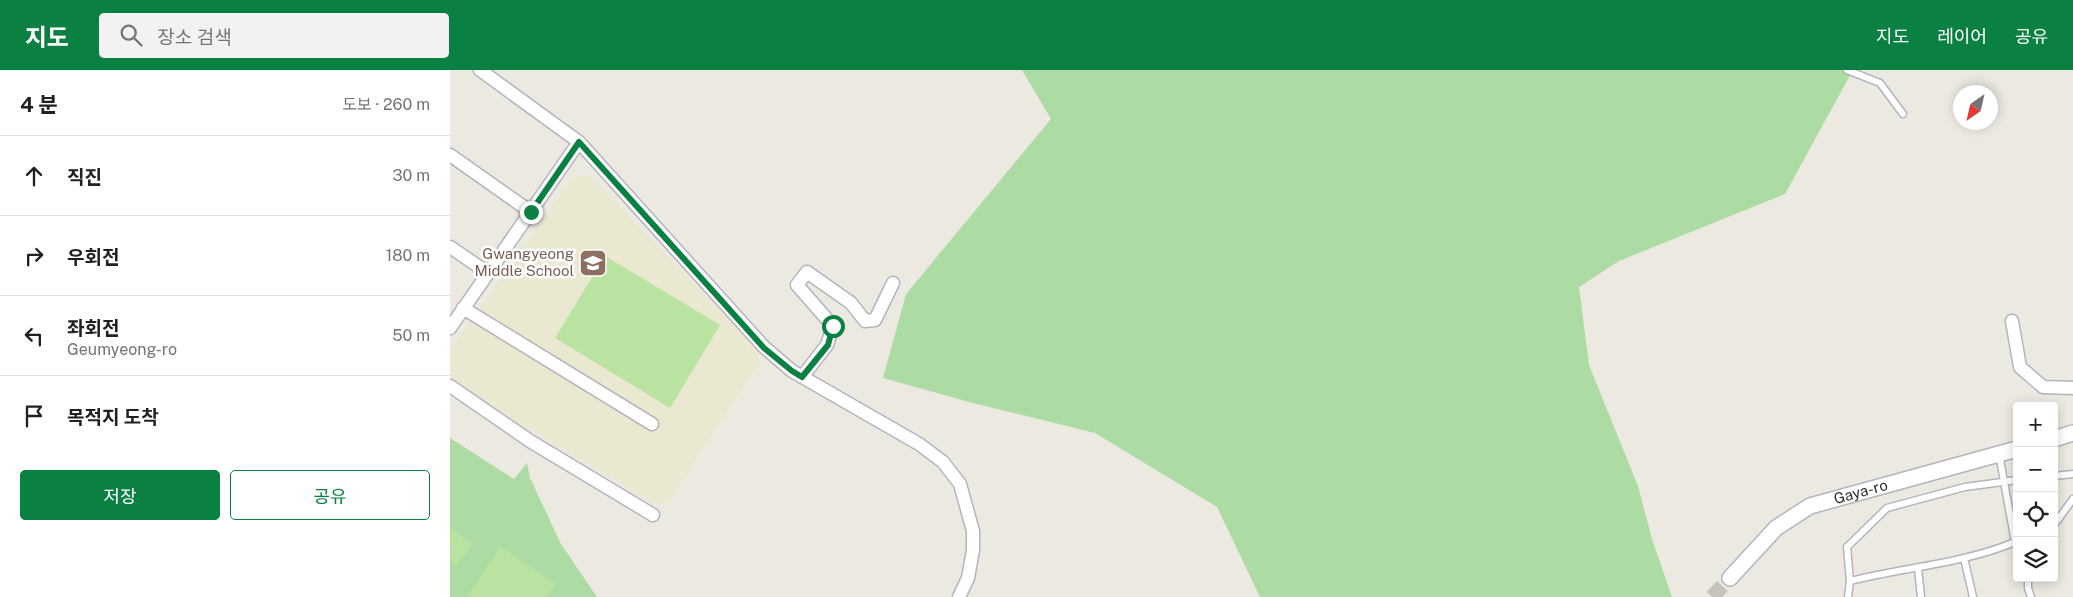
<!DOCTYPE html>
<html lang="ko">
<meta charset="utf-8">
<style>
body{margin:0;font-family:"Public Sans","Noto Sans KR",sans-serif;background:#f2f2f2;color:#202124}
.controls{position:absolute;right:15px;bottom:15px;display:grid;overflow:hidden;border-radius:5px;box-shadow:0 2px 12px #0003}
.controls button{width:45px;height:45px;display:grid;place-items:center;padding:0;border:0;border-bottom:1px solid #e0e0e0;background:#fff;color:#202124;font:25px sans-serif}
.compass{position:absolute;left:1503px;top:15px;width:45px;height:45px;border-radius:50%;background:#fff;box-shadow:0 2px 12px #0003;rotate:214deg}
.stop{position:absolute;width:15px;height:15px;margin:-11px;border:4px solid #0b8043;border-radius:50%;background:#fff}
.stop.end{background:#0b8043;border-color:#fff;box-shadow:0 1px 5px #0008}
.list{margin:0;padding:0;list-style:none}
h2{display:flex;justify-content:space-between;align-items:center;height:65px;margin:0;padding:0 20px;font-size:21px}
h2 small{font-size:16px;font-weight:400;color:#757577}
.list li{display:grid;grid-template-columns:32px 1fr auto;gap:15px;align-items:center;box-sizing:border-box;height:80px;padding:0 20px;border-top:1px solid #e0e0e0}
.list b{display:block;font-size:19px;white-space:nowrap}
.list p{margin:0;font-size:16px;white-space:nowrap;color:#757577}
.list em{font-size:16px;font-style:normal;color:#757577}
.actions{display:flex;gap:10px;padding:15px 20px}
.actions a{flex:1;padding:11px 0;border:1px solid #0b8043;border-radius:5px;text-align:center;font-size:18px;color:#0b8043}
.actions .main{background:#0b8043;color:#fff}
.icon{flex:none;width:28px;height:28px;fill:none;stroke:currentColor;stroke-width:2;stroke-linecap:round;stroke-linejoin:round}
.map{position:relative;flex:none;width:1623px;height:527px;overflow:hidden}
header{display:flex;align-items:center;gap:30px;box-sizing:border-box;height:70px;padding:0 25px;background:#0b8043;color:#fff}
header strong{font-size:24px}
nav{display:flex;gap:28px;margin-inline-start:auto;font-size:18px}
.search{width:350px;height:45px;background:#f2f2f2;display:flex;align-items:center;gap:12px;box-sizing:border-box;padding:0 18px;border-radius:5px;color:#757577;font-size:19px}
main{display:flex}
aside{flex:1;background:#fff}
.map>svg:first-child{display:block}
.education{fill:#ebe8d2}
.green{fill:#acdca4}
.pitch{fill:#bae2a1}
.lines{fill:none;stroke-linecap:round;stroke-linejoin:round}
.tertiary-tunnel{stroke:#c6c3bd;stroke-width:15;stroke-dasharray:15 8;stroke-linecap:butt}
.service-casing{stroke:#b4b4be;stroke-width:9}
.minor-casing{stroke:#b4b4be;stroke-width:15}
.tertiary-casing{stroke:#b4b4be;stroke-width:18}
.service{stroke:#fff;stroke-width:6}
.minor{stroke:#fff;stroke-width:12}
.tertiary{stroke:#fff;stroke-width:15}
.route{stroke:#0b8043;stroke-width:6}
.labels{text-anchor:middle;stroke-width:5;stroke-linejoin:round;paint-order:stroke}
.education-label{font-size:15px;fill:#785e54;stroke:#fff;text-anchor:end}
.street-label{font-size:15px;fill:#2c2c2c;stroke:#fff}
</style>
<header>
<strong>지도</strong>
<div class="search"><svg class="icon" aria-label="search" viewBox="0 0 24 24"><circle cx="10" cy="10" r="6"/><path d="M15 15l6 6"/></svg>장소 검색</div>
<nav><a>지도</a><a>레이어</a><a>공유</a></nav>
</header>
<main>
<aside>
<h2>4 분<small>도보 · 260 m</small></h2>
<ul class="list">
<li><svg class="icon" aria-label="ahead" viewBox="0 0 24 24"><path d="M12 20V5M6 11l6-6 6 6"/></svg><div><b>직진</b></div><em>30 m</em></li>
<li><svg class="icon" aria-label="right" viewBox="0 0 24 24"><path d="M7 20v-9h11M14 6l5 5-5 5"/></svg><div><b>우회전</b></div><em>180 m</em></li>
<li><svg class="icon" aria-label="left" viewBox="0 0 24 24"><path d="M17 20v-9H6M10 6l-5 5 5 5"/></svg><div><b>좌회전</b><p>Geumyeong-ro</p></div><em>50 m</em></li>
<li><svg class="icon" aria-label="arrive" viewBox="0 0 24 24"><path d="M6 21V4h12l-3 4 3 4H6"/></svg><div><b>목적지 도착</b></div></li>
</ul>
<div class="actions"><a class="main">저장</a><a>공유</a></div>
</aside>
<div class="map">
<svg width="1623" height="527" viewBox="0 0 1623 527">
<rect width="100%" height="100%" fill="#ece9e1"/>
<path class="education" d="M139,105l170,176v12l-91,140 -13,2 -203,-123 -2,-7v-25l123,-173z"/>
<path class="green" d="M572,0h831l-68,124 -166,67 -40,26 10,78 49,121 14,53 20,58h-412l-43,-90 -122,-74 -126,-31 -86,-24 23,-84 145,-175z
M0,368l64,41 13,-16 3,15 31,66 36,53h-147z"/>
<path class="pitch" d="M155,186l115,69 -50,83 -115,-70z
M0,458l22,16 -16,22 -6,-4z
M50,477l56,37 -9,13h-80z"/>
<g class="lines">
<path class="tertiary-tunnel" d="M1262,527l18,-19"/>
<g class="service-casing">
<path id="service" d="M1397,0l33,13 23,31
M1604,406l19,-2
M1604,455l19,-26
M1514,488l9,39
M1468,498l3,29
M1578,508v10l3,9
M1400,511l-3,-34 40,-39 78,-21 52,-7
M1398,527l2,-16c55,-14 112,-17 165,-39l-16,-88"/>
</g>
<g class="minor-casing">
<path id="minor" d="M30,0l99,72 185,205 28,24 127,73 24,18 17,22 13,47v19l-5,28 -9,19
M0,85l81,57
M0,177l38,26
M13,238l189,116
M1562,251l8,46 23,20 30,1
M0,258l129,-186
M352,307l25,-32 6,-19 -36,-41 10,-13 44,31 14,18 10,-1 18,-37
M0,316l80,55 123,74"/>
</g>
<g class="tertiary-casing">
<g id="tertiary">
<path d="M1604,369l19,-6"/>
<path id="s1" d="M1280,508l46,-50 34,-22 207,-57"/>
</g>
</g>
<use href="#service" class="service"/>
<use href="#minor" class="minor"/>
<use href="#tertiary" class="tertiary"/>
</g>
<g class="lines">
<path class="route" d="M81,142l48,-70 185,206 28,23 10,6 26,-32 5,-19"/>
</g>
<defs>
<g id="school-square" transform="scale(1.4375)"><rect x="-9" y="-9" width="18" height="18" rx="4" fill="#8d6e63" stroke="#fff"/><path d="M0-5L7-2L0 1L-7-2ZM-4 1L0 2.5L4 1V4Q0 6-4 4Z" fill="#fff"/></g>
</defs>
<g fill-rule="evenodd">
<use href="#school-square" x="143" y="193"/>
</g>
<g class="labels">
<g class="education-label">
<text x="124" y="189">Gwangyeong<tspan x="124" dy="17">Middle School</tspan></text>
</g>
<g class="street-label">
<text dy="5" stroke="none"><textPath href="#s1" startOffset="161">Gaya-ro</textPath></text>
</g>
</g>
</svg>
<div class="controls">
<button>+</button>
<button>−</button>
<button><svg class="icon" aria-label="locate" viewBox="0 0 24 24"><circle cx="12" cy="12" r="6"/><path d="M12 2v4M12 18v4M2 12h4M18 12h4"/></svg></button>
<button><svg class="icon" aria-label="layers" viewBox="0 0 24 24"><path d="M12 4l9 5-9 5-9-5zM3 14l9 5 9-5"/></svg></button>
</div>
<svg class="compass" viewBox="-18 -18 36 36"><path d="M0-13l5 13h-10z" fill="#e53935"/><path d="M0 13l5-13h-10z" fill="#757577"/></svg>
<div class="stop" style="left:383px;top:256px"></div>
<div class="stop end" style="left:81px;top:142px"></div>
</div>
</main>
